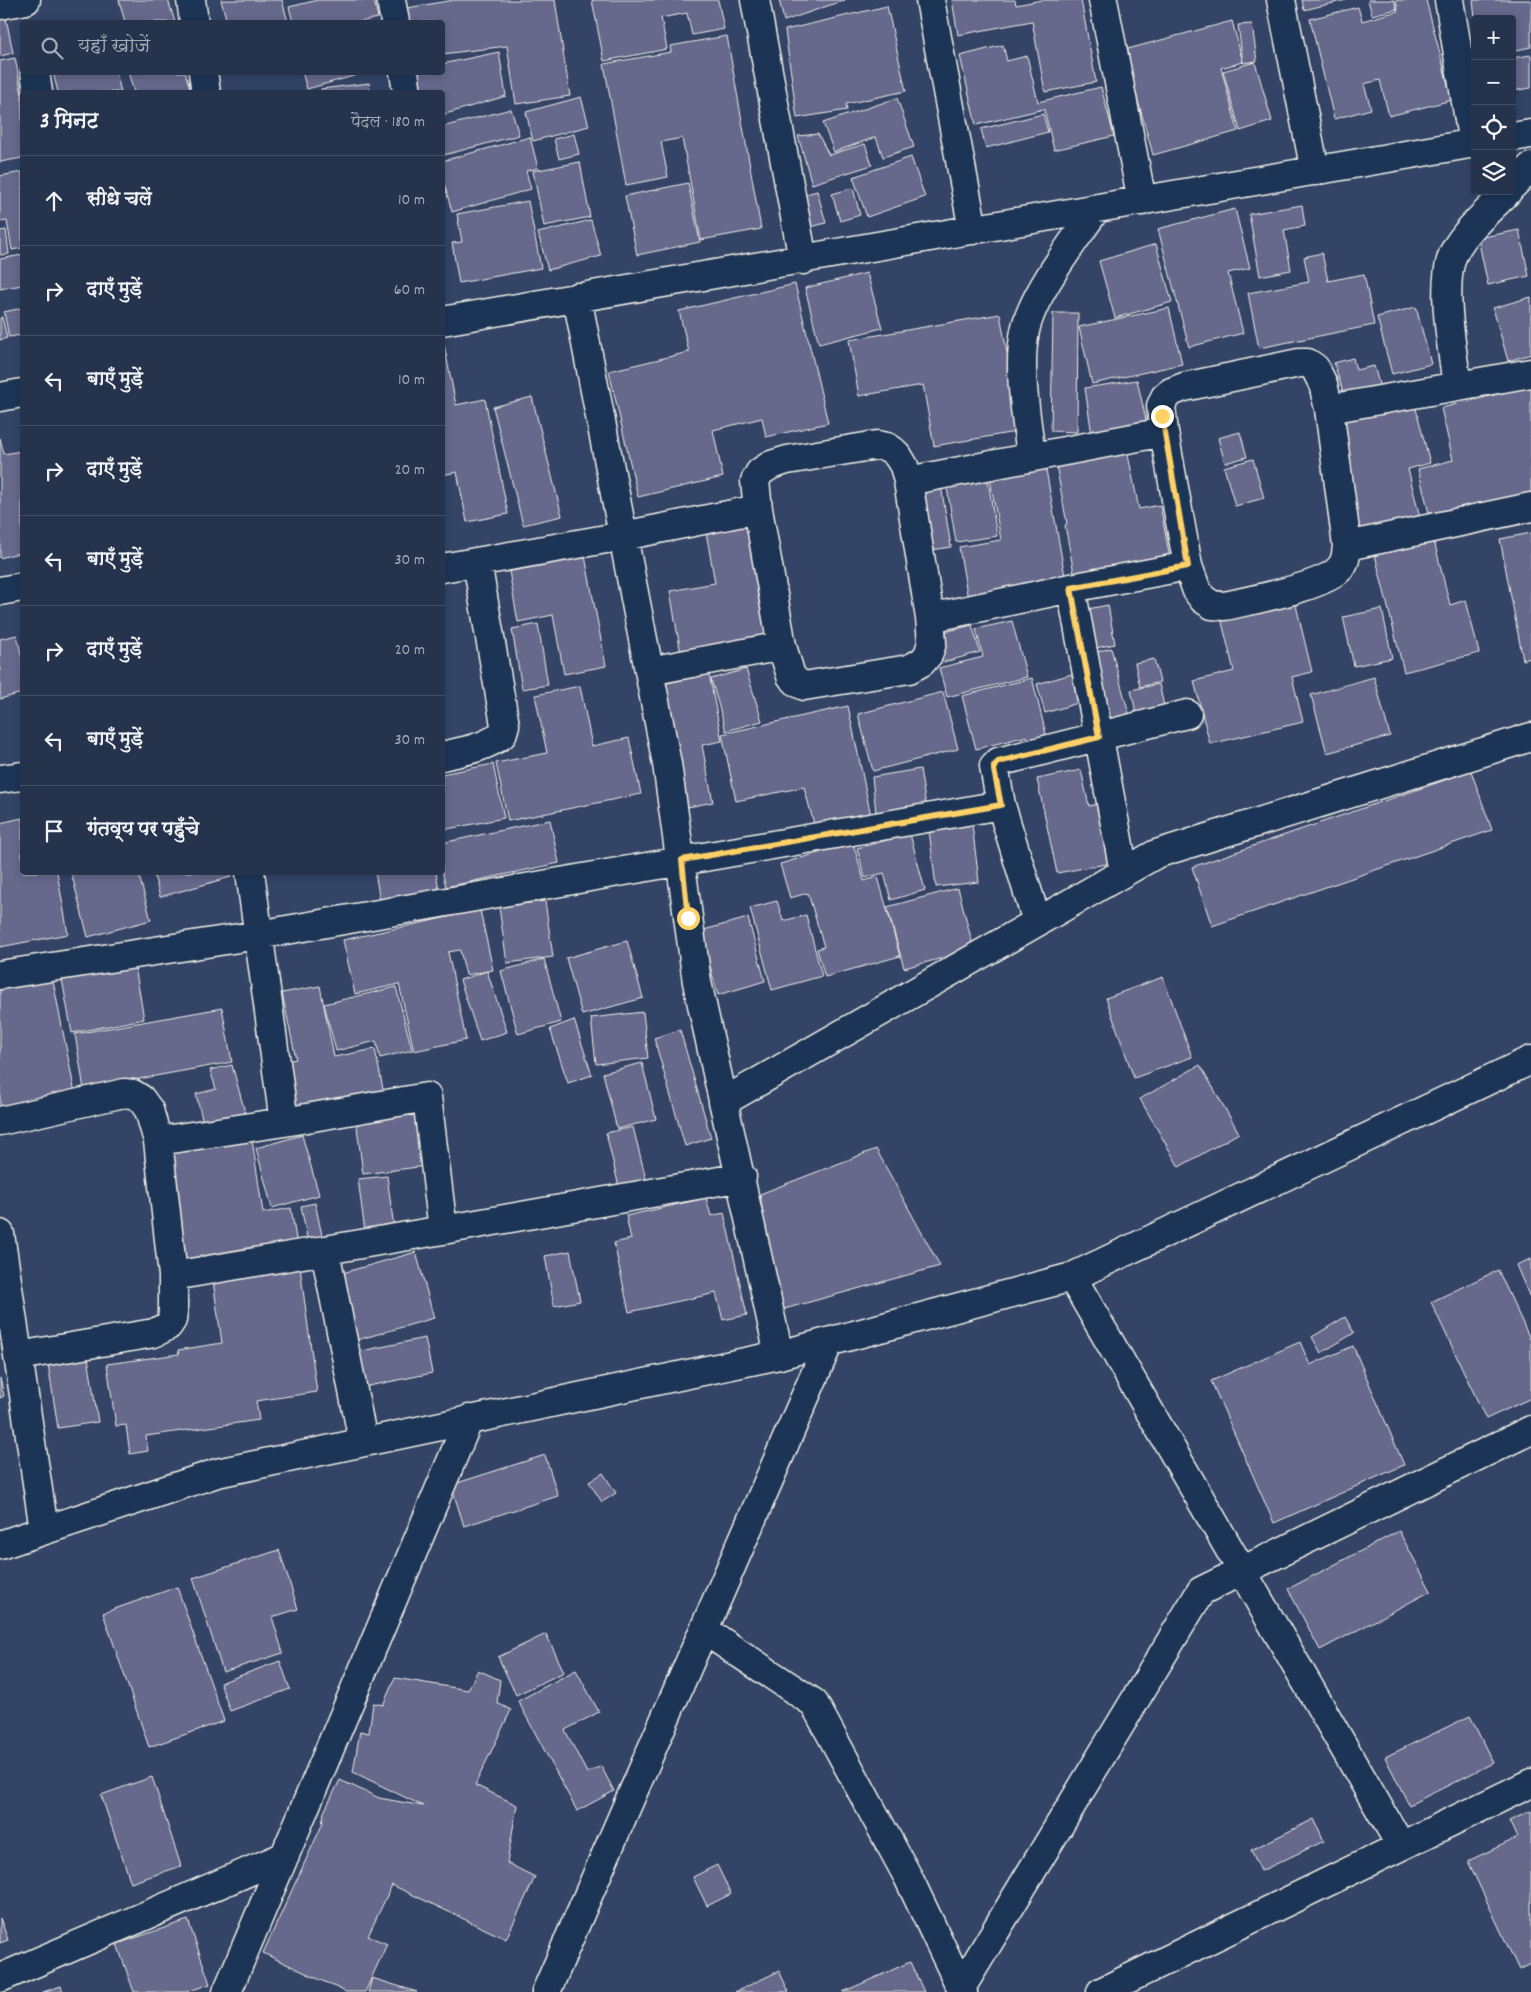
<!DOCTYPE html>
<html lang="hi">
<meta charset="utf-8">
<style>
body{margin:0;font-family:Dekko,"Playpen Sans Deva",sans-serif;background:#2e3b54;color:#f1f3f6}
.controls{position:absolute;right:15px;top:15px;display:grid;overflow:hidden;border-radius:5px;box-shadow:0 2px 8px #0003}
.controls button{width:45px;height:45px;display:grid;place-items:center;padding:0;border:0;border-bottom:1px solid #424e65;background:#26334d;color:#f1f3f6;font:25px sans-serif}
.stop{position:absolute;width:15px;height:15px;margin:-11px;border:4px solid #ffd166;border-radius:50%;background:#fff}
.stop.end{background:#ffd166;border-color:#fff;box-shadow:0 1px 5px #0008}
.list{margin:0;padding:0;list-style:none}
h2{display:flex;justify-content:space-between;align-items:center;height:65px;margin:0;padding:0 20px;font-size:21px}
h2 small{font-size:16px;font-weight:400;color:#a4aab6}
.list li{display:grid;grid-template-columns:32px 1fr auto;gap:15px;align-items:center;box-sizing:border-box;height:90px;padding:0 20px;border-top:1px solid #424e65}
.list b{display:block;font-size:19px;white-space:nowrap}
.list em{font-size:16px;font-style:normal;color:#a4aab6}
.icon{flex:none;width:28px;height:28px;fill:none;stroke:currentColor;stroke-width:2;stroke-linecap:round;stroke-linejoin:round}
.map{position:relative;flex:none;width:1531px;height:1992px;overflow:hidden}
.search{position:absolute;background:#26334d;box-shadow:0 2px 8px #0003;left:20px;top:20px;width:425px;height:55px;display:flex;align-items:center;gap:12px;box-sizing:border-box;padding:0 18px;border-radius:5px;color:#a4aab6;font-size:19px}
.panel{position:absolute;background:#26334d;box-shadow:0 2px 8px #0003;left:20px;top:90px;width:425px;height:785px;border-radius:5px}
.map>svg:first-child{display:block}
.building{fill:#66678c;stroke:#f4f1e8}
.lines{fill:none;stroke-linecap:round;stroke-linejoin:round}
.minor-casing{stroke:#f4f1e8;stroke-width:31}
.tertiary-casing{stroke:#f4f1e8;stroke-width:31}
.minor{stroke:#1d3557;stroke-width:28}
.tertiary{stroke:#1d3557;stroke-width:28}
.route{stroke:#ffd166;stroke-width:6}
</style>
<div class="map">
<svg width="1531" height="1992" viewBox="0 0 1531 1992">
<rect width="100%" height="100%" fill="#334467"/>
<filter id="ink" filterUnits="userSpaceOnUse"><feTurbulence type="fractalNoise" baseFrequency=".02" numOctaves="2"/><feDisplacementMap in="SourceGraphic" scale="10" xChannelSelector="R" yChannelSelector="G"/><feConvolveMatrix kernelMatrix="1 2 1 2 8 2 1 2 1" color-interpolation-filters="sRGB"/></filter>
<g filter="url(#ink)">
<path class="building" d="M119,0h49l7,22h-50z
M221,0h61l6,22h-61z
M318,0h56l4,18 -19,4h-66l-4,-15z
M454,0h101l15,96 -54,8 -9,-58 -65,8v-32h-33l-2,-14z
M592,0h126l6,29 -32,6 -5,-22 -26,5 6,31 -63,12z
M779,0h66l-61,21z
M952,0h63l1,5 26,-5h39l15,82 -51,10 -13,-71 -74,14z
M1302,0h44l-42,10z
M1368,0h26l3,9 -25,6z
M1396,0h30l26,100 -63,16 -9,-36 -16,4 7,25 -37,10 -24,-100 48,-12 4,14 36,-10z
M1473,0h58v47l-19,4v-32h-37z
M887,6l19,85 -60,13 1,6 -50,8 -12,-88z
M6,18l7,35 -13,3v-37z
M1232,21l11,41 -22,6 17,63 -85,24 -29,-105z
M1252,24l5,37 -14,2 -5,-38z
M727,36l34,193 -60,11 -19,-102 -21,4 7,35 -42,8 -22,-121 67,-12 -1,-6z
M1003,45l4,16 20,-5 11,46 63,-15 13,49 -60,14 -10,-41 -68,16 -16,-69z
M499,52l7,44 -64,19v-23h-23l-2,-20h25v-8z
M1531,55v33l-19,3v-33z
M15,58l7,37v63l-22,4v-101z
M1255,62l17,59 -32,10 -17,-60z
M53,72h63l5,20h-63z
M128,72h57l6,20h-57z
M302,72h66l-61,17z
M369,83l1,9h-48l-1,-3z
M581,97l8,29 -56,15 -7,-29z
M897,98l17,49 -31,10 -7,-20 -42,15 -11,-29z
M511,109l8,26 -75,20 -2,-28z
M1043,114l5,18 -62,16 -5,-19z
M574,134l5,20 -20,5 -5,-20z
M818,134l11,21 36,-11 7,21 -60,19 -14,-48z
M530,137l8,31 -12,3 5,18 -79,23 -10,-36v-15z
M911,157l14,40 -58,20 -14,-40z
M580,162l10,55 -46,9 -11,-55z
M22,172v76l-10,2 -5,-29 -7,1v-46z
M688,183l12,59 -63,13 -12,-59z
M853,188l7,27 -20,6 -8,-27z
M817,191l9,32 -19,5 -8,-32z
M528,201l13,67 -82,15 -7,-40 10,-1 -5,-28z
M1302,205l3,21 -21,4 7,40 -31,6 -11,-62z
M1235,209l15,59 -22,5 15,60 -54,14 -31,-118z
M591,220l10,36 -53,14 -10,-37z
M6,230l3,24 -9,1v-24z
M1519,230l10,46 -41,9 -10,-47z
M1156,244l16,58 -57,16 -16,-57z
M1322,253l6,28 36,-7 10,51 -115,23 -11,-55 61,-11 -5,-25z
M22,255v30l-22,4v-30z
M867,273l15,55 -63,16 -14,-56z
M795,284l33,139 -62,14 -4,-19 -49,12 10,47 -85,20 -29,-126 80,-19 -10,-41z
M1531,297v57l-23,7 -15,-53z
M1416,307l15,57 -39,10 -15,-57z
M22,308v27l-13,2 -5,-25z
M1169,308l13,56 -90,20 -13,-57z
M1053,313h25l-1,119 -26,-1z
M1000,314l21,117 -87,15 -11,-61 -64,11 -10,-56z
M2,317l5,21 -7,2v-22z
M443,339l13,66 29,-6 23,115 -41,8 -10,-50 -15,3z
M1353,358l3,12 18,-4 7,25 -35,10 -12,-38z
M1137,380l10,44 -55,11 -7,-47z
M1531,386v107l-101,24 -12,-48 35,-9 -12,-52z
M532,397l30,119 -39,9 -30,-118z
M1414,401l16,62 -22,6 13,53 -60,15 -16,-62 -9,-54z
M1240,432l7,25 -22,6 -7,-25z
M0,438l4,16 17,-3 1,6v95l-22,6z
M1126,445l13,64 21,-4 10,54 -95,19 -10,-53 2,-1 -12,-65z
M1253,459l11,39 -29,8 -11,-39z
M1045,464l21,118 -98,17 -9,-52 42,-7 -12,-66z
M987,475l10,61 -41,6 -10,-60z
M941,485l10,62 -26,4 -10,-62z
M747,519l10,58h-2l11,61 -85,16 -11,-63 45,-8 -10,-57z
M1531,533v125l-8,2 -23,-121z
M1434,541l16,64 16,-5 13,53 -75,19 -29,-117z
M585,556l21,110 -42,8 -11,-59 -35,7 -9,-51z
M1294,597l18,75 -20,5 11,45 -93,22 -16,-63 40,-10 -14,-57z
M1108,605l7,39 -24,5 -8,-39z
M1382,609l10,49 -38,8 -11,-49z
M1012,621l15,56 -80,20 -8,-29 44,-11 -7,-28z
M538,624l10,61 -26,4 -10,-60z
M972,625l8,27 -39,11 -8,-28z
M17,635l5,24v34l-22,6v-60z
M1111,648l19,70 -25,6 -19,-69z
M1154,659l6,23 -20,5 -5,-24z
M746,669l16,52 -36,10 -15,-52z
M709,674l13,67 -20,4 11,57 -25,5 -25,-123z
M1072,674l9,28 -36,11 -8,-29z
M1374,677l16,59 -63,17 -16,-58z
M1032,678l16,64 -18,6 -3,-12 -51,13 -14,-53z
M1159,684l7,31 -28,6 -7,-31z
M580,686l12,60 37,-8 12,56 -133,27 -12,-58 51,-10 -12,-58z
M943,692l15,57 -85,22 -15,-57z
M848,706l23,110 -57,8 -10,-37 -68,14 -14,-67z
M493,764l11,54 -62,12v-56z
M920,769l6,37 -50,6 -4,-35z
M1081,770l8,36 10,-2 12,59 -54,10 -20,-94z
M1471,771l21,59 -280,96 -20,-59z
M22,818v54h35l11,62 -68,13v-124z
M550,820l9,43 -113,24 -4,-17v-27z
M972,824l7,58 -43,5 -7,-57z
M910,834l15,56 -34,10 -7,-27 -19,5 -8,-30z
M853,843l11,38 14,-4 22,79 -75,21 -8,-28 7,-2 -16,-54 -18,5 -10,-34z
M71,872h67l13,48 -63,17z
M153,872h77l1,5 -71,20z
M375,872h61l3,18 -59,11z
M958,888l16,62 -70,18 -17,-61z
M545,901l8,56 -46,6 -8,-56z
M777,901l6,20 23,-6 16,61 -50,14 -22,-82z
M480,910l13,60 -27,5 -6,-25 -12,2 18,88 -52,11 -15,-67 -44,10 -12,-54z
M748,918l17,63 -47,14 -18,-64z
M627,941l16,57 -61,17 -16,-57z
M544,959l17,63 -43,12 -17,-63z
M134,961l10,58 -72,14 -11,-59z
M487,971l20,61 -27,9 -20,-61z
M52,976l23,117 -75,15v-122z
M1163,977l29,80 -58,21 -28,-80z
M320,986l14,71 41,-8 9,45 -87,18 -11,-51 10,-2 -14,-66z
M396,987l16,63 -32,8 -4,-17 -40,10 -12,-47z
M222,1008l10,54 -148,27 -9,-55z
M643,1012l5,46 -52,6 -5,-46z
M574,1020l18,55 -24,8 -18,-54z
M680,1030l31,108 -26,8 -31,-108z
M642,1063l14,56 -39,10 -14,-56z
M232,1065l14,51 -42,11 -8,-33 20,-5 -6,-19z
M1200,1065l39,68 -60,34 -39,-68z
M419,1111l7,55 -63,8 -7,-55z
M633,1127l14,56 -27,8 -14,-58z
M251,1133l12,80 28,-5 6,37 -114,17 -18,-115z
M302,1135l17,60 -47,13 -16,-60z
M876,1149l64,117 -163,45 -17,-117z
M387,1176l7,52 -29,4 -7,-53z
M706,1198l5,18 13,-3 23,102 -24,5 -7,-27 -87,19 -15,-69 17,-4 -5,-23z
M315,1203l8,37 -15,3 -7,-37z
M570,1251l10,50 -26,5 -9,-50z
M416,1252l18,66 -77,22 -18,-66z
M1531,1259v41l-15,-35z
M300,1268l17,124 -61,9 3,19 -113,16 2,15 -18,3 -4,-29 -10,1 -9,-62 72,-10 -1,-4 44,-7 -9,-62z
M1498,1270l33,71v57l-45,21 -55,-117z
M1345,1317l9,16 -33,20 -9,-16z
M425,1338l7,35 -73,15 -7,-35z
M1300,1342l10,23 43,-19 51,119 -130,58 -63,-142z
M87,1351l11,71 -40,6 -11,-71z
M0,1378l4,18 -4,2z
M545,1455l13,41 -94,30 -13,-41z
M603,1473l13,20 -14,9 -13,-20z
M1399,1531l32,60 -111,59 -32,-61z
M279,1550l19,59 -26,8 11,36 -60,19 -30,-94z
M177,1587l47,134 -75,26 -46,-134z
M546,1634l18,38 -48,23 -18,-38z
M280,1661l10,28 -60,22 -10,-28z
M478,1670l22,10 -3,23 14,7 -36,75 42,20 -10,58 28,14 -29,62 -114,-54 -24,51 19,8 -22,48h-19l-83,-39 59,-128 2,-13 16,-32 39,18 44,8 -70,-34 7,-41 9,2 4,-30 10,2 12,-27 73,12z
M576,1670l23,42 -34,18 22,43 14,-7 13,25 -37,20 -59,-110z
M1470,1716l23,47 -84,42 -24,-48z
M152,1777l29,89 -50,17 -30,-88z
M1531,1811v153l-12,6 -51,-109 49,-23 -8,-17z
M1314,1819l10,22 -63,30 -10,-21z
M717,1865l14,29 -24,12 -14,-29z
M0,1918l8,22 -8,3z
M188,1920l22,64 -24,8h-52l-17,-48z
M910,1962l14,30h-81z
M779,1971l10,21h-54z
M372,1978l45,14h-49z
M61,1986l2,6h-20z"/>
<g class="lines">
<g class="minor-casing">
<path id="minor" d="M191,0l3,22
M391,0l4,22
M755,0l48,260
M930,0l43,230
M1103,0l39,201
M1281,0l34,171
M1449,0l24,144
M0,5l26,-5
M35,72l3,20
M203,72l3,20
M404,72l3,20
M1512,137l19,-3
M1512,186l19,-19
M577,297l90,467 30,218 82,373
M442,321l1033,-178
M1299,363h9l7,5 8,16 6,25 18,137c-1,8 -1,16 -7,22 -15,19 -90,32 -115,38l-13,-1 -9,-6 -6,-8 -9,-25 -24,-134 -3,-26 4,-9 6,-5 13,-5z
M1457,386c-4,-33 -18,-104 -3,-134 12,-23 36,-42 54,-61
M0,397l22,-4
M1329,409l202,-36
M877,445l10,2 6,4 5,5 6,10 4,15 22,137 2,25 -4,12 -6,7 -13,7 -105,17 -6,-3 -7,-7 -9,-30 -24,-137 -3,-28 5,-9 11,-7 16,-5z
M1031,457c-4,-39 -14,-87 -6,-126 7,-36 50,-91 71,-122
M908,481l256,-49
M1347,546l184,-39
M442,568l181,-32 135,-27
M1071,588l53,284
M0,591l22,-4
M930,618l141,-30 117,-22
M649,671l133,-25
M442,756c22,-5 42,-8 60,-21l3,-10 -28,-163
M0,779l22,-3
M250,872l34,250
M1037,922l-36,-117 -7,-39 4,-4 189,-48
M0,975l258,-40 743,-130
M723,1102l433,-248 375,-117
M0,1121l124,-28 9,1 8,5 8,11 9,31 15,135v35l-1,9 -4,6 -14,7 -136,23
M158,1141l126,-19 143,-25 16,133 299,-53
M0,1234l44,296
M325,1251l38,190
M173,1276l270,-46
M1072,1277l329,569
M704,1630l110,73 94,174 55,115
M0,1978l285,-122
M961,1988l240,-397 330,-161
M227,1992l242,-573
M546,1992l283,-650
M1101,1992l430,-209"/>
</g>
<g class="tertiary-casing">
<path id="tertiary" d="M0,1545l217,-72 562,-118 293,-78 459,-217"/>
</g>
<use href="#minor" class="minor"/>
<use href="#tertiary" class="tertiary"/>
</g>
</g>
<g class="lines" filter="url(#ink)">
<path class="route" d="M688,918l-6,-58 319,-55 -7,-35v-4l4,-4 101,-25 -28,-149 117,-22 -26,-150"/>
</g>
</svg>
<div class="controls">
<button>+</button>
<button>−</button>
<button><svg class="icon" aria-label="locate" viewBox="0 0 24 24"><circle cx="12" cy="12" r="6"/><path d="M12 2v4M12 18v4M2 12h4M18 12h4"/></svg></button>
<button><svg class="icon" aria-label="layers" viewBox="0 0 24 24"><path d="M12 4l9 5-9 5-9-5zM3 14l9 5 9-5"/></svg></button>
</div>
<div class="stop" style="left:688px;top:918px"></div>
<div class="stop end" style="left:1162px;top:416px"></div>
<div class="search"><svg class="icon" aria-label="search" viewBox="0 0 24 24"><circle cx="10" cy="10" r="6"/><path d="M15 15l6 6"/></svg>यहाँ खोजें</div>
<section class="panel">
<h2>3 मिनट<small>पैदल · 180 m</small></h2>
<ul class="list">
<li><svg class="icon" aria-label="ahead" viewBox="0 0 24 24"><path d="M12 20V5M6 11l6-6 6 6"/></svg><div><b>सीधे चलें</b></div><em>10 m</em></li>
<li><svg class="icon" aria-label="right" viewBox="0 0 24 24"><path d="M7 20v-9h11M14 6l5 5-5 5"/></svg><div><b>दाएँ मुड़ें</b></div><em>60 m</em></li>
<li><svg class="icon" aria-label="left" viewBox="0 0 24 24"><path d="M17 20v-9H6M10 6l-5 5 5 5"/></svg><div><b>बाएँ मुड़ें</b></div><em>10 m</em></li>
<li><svg class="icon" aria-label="right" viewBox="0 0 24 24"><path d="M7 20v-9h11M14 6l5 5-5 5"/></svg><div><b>दाएँ मुड़ें</b></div><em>20 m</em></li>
<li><svg class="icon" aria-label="left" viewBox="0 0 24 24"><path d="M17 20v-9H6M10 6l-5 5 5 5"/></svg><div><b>बाएँ मुड़ें</b></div><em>30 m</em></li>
<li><svg class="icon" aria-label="right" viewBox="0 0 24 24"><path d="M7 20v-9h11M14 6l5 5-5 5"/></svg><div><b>दाएँ मुड़ें</b></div><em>20 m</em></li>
<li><svg class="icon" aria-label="left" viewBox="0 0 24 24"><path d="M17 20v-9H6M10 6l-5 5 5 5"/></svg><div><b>बाएँ मुड़ें</b></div><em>30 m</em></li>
<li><svg class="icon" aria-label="arrive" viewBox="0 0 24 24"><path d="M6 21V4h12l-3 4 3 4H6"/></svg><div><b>गंतव्य पर पहुँचे</b></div></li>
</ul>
</section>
</div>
